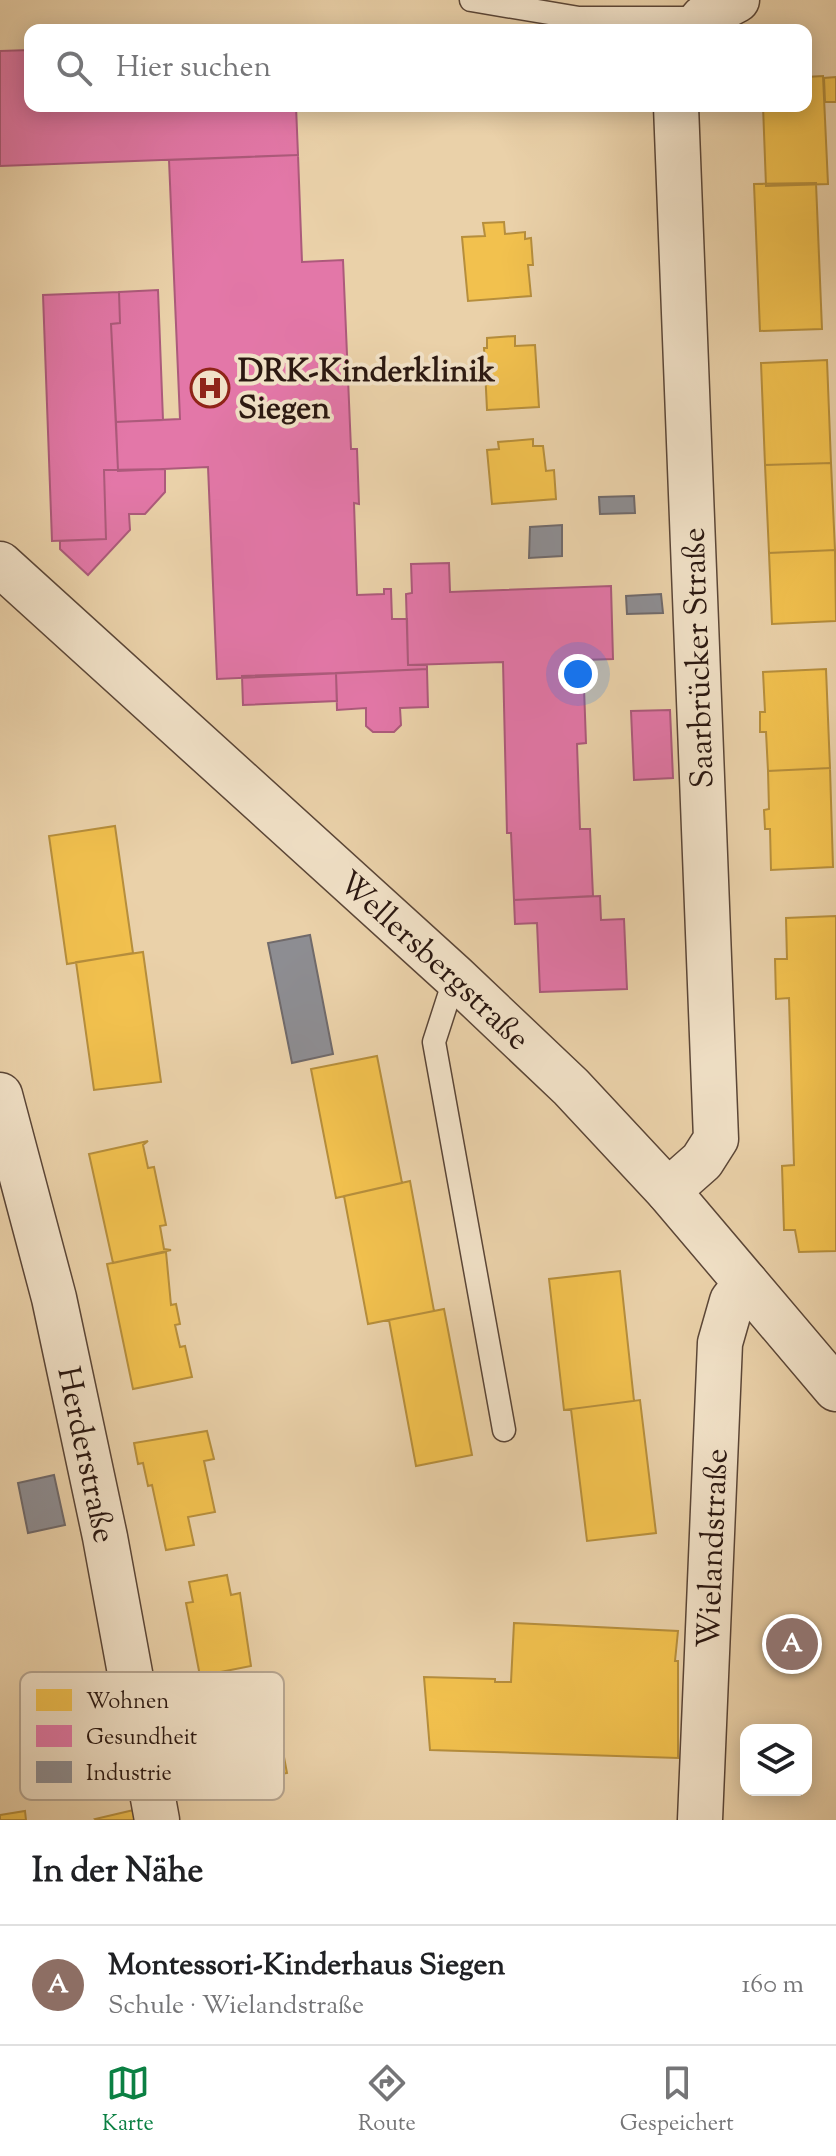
<!DOCTYPE html>
<html lang="de">
<meta charset="utf-8">
<style>
body{margin:0;font-family:"Sorts Mill Goudy",serif;background:#f6f6f6;color:#202124}
.controls{position:absolute;right:24px;bottom:24px;display:grid;overflow:hidden;border-radius:16px;box-shadow:0 4px 20px #0003}
.controls button{width:72px;height:72px;display:grid;place-items:center;padding:0;border:0;border-bottom:2px solid #e0e0e0;background:#fff;color:#202124;font:40px sans-serif}
.you{position:absolute;left:578px;top:674px;width:28px;height:28px;margin:-20px;border:6px solid #fff;border-radius:50%;background:#1a73e8;box-shadow:0 0 0 12px #1a73e833}
.badge{display:grid;place-items:center;width:52px;height:52px;border-radius:50%;background:#0b8043;color:#fff;font-size:26px;font-weight:700}
.pin{position:absolute;translate:-50% -50%;border:4px solid #fff;box-shadow:0 2px 8px #0006}
.list{margin:0;padding:0;list-style:none}
h2{display:flex;justify-content:space-between;align-items:center;height:104px;margin:0;padding:0 32px;font-size:34px}
h2 small{font-size:26px;font-weight:400;color:#757577}
.list li{display:grid;grid-template-columns:52px 1fr auto;gap:24px;align-items:center;box-sizing:border-box;height:120px;padding:0 32px;border-top:2px solid #e0e0e0}
.list b{display:block;font-size:30px;white-space:nowrap}
.list p{margin:0;font-size:26px;white-space:nowrap;color:#757577}
.list em{font-size:26px;font-style:normal;color:#757577}
.icon{flex:none;width:44px;height:44px;fill:none;stroke:currentColor;stroke-width:2;stroke-linecap:round;stroke-linejoin:round}
.map{position:relative;flex:none;width:836px;height:1820px;overflow:hidden}
.search{position:absolute;background:#fff;box-shadow:0 4px 20px #0003;left:24px;right:24px;top:24px;height:88px;display:flex;align-items:center;gap:20px;box-sizing:border-box;padding:0 28px;border-radius:16px;color:#757577;font-size:30px}
.sheet{height:224px;background:#fff}
nav{display:flex;justify-content:space-around;align-items:center;box-sizing:border-box;height:112px;border-top:2px solid #e0e0e0;background:#fff;font-size:22px;color:#757577}
nav a{display:grid;justify-items:center;gap:4px}
nav .on{color:#0b8043}
.map>svg:first-child{display:block}
.homes{fill:#f2c14e;stroke:#b68e3c;stroke-width:2}
.health{fill:#e377a8;stroke:#ac5a7b;stroke-width:2}
.industry{fill:#8d8d92;stroke:#706a6b;stroke-width:2}
.lines{fill:none;stroke-linecap:round;stroke-linejoin:round}
.service-casing{stroke:#5b4637;stroke-width:25}
.minor-casing{stroke:#5b4637;stroke-width:47}
.tertiary-casing{stroke:#5b4637;stroke-width:47}
.service{stroke:#f1e1c7;stroke-width:22}
.minor{stroke:#f1e1c7;stroke-width:44}
.tertiary{stroke:#f1e1c7;stroke-width:44}
.labels{text-anchor:middle;stroke-width:8;stroke-linejoin:round;paint-order:stroke}
.poi-label{font-size:32px;font-weight:bold;fill:#2b1811;stroke:#f1e1c7;text-anchor:start}
.street-label{font-size:32px;fill:#2b1811;stroke:#f1e1c7}
.key{fill:#f1e1c7;stroke:#b6a590;stroke-width:2}
.key-label{font-size:22px;fill:#2b1811}
</style>
<div class="map">
<svg width="836" height="1820" viewBox="0 0 836 1820">
<rect width="100%" height="100%" fill="#ead1a9"/>
<filter id="stains"><feTurbulence type="fractalNoise" baseFrequency=".0025" numOctaves="4"/><feColorMatrix values="0 0 0 0 .2 0 0 0 0 .09 0 0 0 0 .02 0 0 0 .5 -.17"/></filter>
<radialGradient id="worn" r=".72"><stop offset=".6" stop-color="#630" stop-opacity="0"/><stop offset="1" stop-color="#630" stop-opacity=".3"/></radialGradient>
<path class="homes" d="M823,76l5,108 -62,2 -3,-80h43v-29z
M836,77v25h-11l-1,-24z
M816,183l6,146 -62,2 -6,-147z
M504,222l1,12 20,-2v7l6,-1 2,27h-5l3,31 -63,5 -6,-64 23,-1 -2,-13z
M515,336v10l20,-1 4,62 -52,3 -3,-62h3v-10z
M827,360l4,103 -66,2 -4,-102z
M533,439v7h10l3,25 8,-1 2,29 -64,5 -5,-54 12,-1 -1,-7z
M831,463l4,87 -66,3 -4,-88z
M835,550l1,71 -64,3 -3,-71z
M826,669l4,99 -62,3 -2,-39h-6v-20h5l-2,-40z
M830,768l3,99 -62,3 -1,-41h-5l-1,-19 5,-1 -1,-38z
M115,826l18,127 -66,11 -18,-128z
M836,916v335l-37,1 -4,-22h-11l-2,-64 12,-1 -5,-167 -13,1 -1,-40h12l-1,-41z
M143,952l18,130 -67,8 -18,-128z
M377,1056l25,127 -66,15 -25,-129z
M148,1141l-5,4 5,23 6,-1 12,58 -6,1 4,23 7,1 -58,13 -24,-109z
M410,1181l24,130 -66,13 -24,-128z
M166,1252l5,53 5,-1 4,20 -5,1 5,22 5,-1 7,31 -59,12 -26,-125z
M620,1271l14,130 -70,9 -15,-131z
M444,1309l28,146 -56,11 -27,-146z
M640,1400l16,133 -69,8 -16,-132z
M207,1431l7,28 -10,2 11,51 -27,5 6,28 -28,5 -14,-65 -4,1 -5,-23 -5,1 -4,-21z
M227,1575l4,20 9,-2 11,73 -51,10 -14,-73 7,-1 -4,-20z
M514,1623l164,8 -3,30h3v97l-248,-8 -6,-73 71,2v3h16z
M258,1715l1,8 18,-3 10,53 -88,17 12,-4 -4,-17 5,-1 -6,-33 20,-4 -3,-10z
M138,1809l3,11h-45l-1,-1z
M25,1811l1,9h-26v-5z"/>
<path class="health" d="M30,50v56h266l2,49 -298,11v-115z
M298,155l4,107 41,-2 8,189h6l2,55 -5,-1 3,92 27,-1v-5h7l1,30h15l1,46h19v4l-210,10 -9,-212 -90,4 -2,-49 64,-3 -11,-259z
M158,290l5,130 -47,2 -5,-98 9,-1 -1,-31z
M119,292l1,31 -9,1 7,146h-14l2,69 -54,2 -9,-246z
M165,469v23l-20,22h-16l1,16 -42,45 -28,-26v-8l46,-2 -2,-69z
M449,563l1,29 161,-6 2,73 -30,1 3,83 -9,1 3,85h10l3,67 -79,4 -3,-67h-4l-4,-171 -95,3 -2,-71 6,-1 -1,-29z
M427,669l1,38 -28,1 1,17 -7,7h-21l-7,-6v-18l-29,2 -1,-37z
M336,673l1,28 -94,4 -1,-29z
M670,710l3,68 -39,2 -3,-69z
M600,896l1,24 23,-1 3,70 -87,3 -3,-69 -22,1 -1,-24z"/>
<path class="industry" d="M634,496l1,17 -35,1 -1,-17z
M562,525v31l-33,2 1,-31z
M661,594l2,19 -36,1 -1,-18z
M310,935l23,119 -41,9 -24,-120z
M54,1475l11,50 -37,8 -10,-50z"/>
<g class="lines">
<g class="service-casing">
<path id="service" d="M471,0l108,18h124
M455,977l-21,65 70,388"/>
</g>
<g class="minor-casing">
<g id="minor">
<path d="M693,30l10,-12 34,-18"/>
<path id="s1" d="M0,1095l54,203 51,239 52,283"/>
<path d="M668,1191l34,-30 14,-22 -40,-1033"/>
<path id="s2" d="M700,1820l20,-477 12,-42 14,-18"/>
</g>
</g>
<g class="tertiary-casing">
<g id="tertiary">
<path id="s3" d="M0,564l455,413 116,110 97,104 168,198"/>
</g>
</g>
<use href="#service" class="service"/>
<use href="#minor" class="minor"/>
<use href="#tertiary" class="tertiary"/>
</g>
<defs>
<g id="hospital-ring" transform="scale(2)"><circle r="9.5" fill="#f1e1c7" stroke="#8f2418" stroke-width="1.5"/><path d="M-5-5h3v3.5h4V-5h3V5h-3V1.5h-4V5h-3Z" fill="#8f2418"/></g>
</defs>
<g fill-rule="evenodd">
<use href="#hospital-ring" x="210" y="388"/>
</g>
<g class="labels">
<g class="poi-label">
<text x="238" y="381">DRK-Kinderklinik<tspan x="238" dy="37">Siegen</tspan></text>
</g>
<g class="street-label">
<text transform="translate(697 658) rotate(-92)" y="11">Saarbrücker Straße</text>
<text dy="11" stroke="none"><textPath href="#s3" startOffset="588">Wellersbergstraße</textPath></text>
<text dy="11" stroke="none"><textPath href="#s1" startOffset="370">Herderstraße</textPath></text>
<text dy="11" stroke="none"><textPath href="#s2" startOffset="272">Wielandstraße</textPath></text>
</g>
</g>
<rect x="20" y="1672" width="264" height="128" rx="12" class="key"/>
<rect x="36" y="1689" width="36" height="22" fill="#f2c14e"/>
<rect x="36" y="1725" width="36" height="22" fill="#e377a8"/>
<rect x="36" y="1761" width="36" height="22" fill="#8d8d92"/>
<g class="key-label">
<text x="86" y="1708">Wohnen</text>
<text x="86" y="1744">Gesundheit</text>
<text x="86" y="1780">Industrie</text>
</g>
<rect width="100%" height="100%" filter="url(#stains)"/>
<rect width="100%" height="100%" fill="url(#worn)"/>
</svg>
<div class="controls">
<button><svg class="icon" aria-label="layers" viewBox="0 0 24 24"><path d="M12 4l9 5-9 5-9-5zM3 14l9 5 9-5"/></svg></button>
</div>
<div class="you"></div>
<div class="pin badge" style="left:792px;top:1644px;background:#8d6e63">A</div>
<div class="search"><svg class="icon" aria-label="search" viewBox="0 0 24 24"><circle cx="10" cy="10" r="6"/><path d="M15 15l6 6"/></svg>Hier suchen</div>
</div>
<section class="sheet">
<h2>In der Nähe<small></small></h2>
<ul class="list">
<li><span class="badge" style="background:#8d6e63">A</span><div><b>Montessori-Kinderhaus Siegen</b><p>Schule · Wielandstraße</p></div><em>160 m</em></li>
</ul>
</section>
<nav>
<a class="on"><svg class="icon" aria-label="map" viewBox="0 0 24 24"><path d="M3 6l6-2 6 2 6-2v14l-6 2-6-2-6 2zM9 4v14M15 6v14"/></svg>Karte</a>
<a><svg class="icon" aria-label="directions" viewBox="0 0 24 24"><path d="M12 3l9 9-9 9-9-9zM9 14v-3h6M13 9l2 2-2 2"/></svg>Route</a>
<a><svg class="icon" aria-label="saved" viewBox="0 0 24 24"><path d="M7 4h10v16l-5-4-5 4z"/></svg>Gespeichert</a>
</nav>
